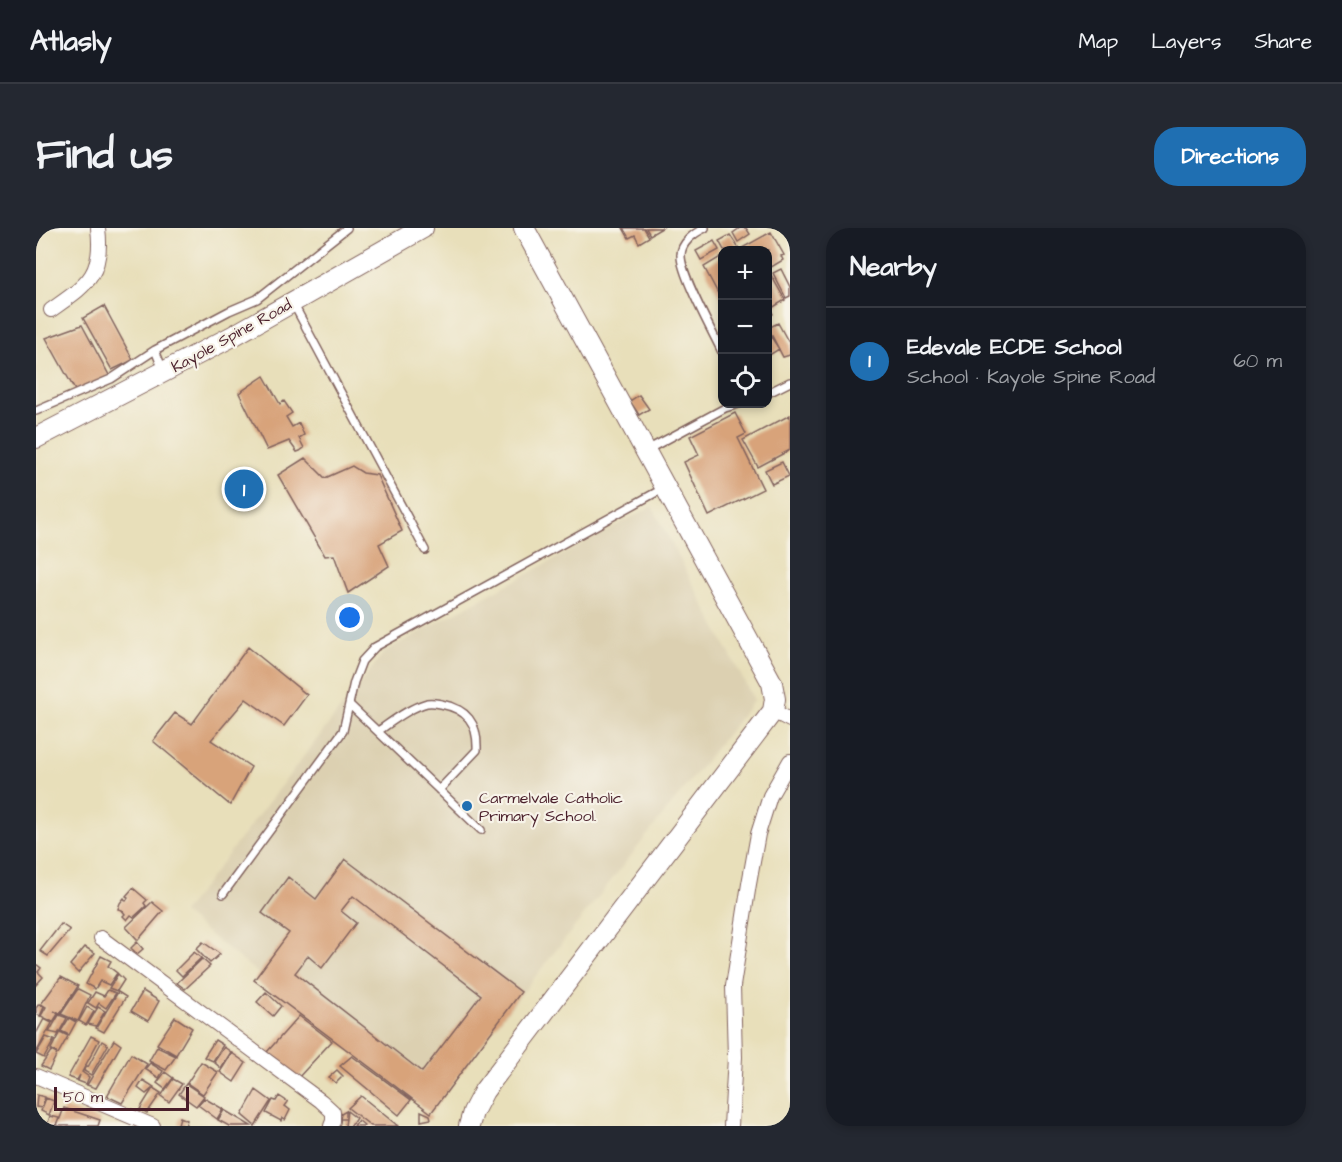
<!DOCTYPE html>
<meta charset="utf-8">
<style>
body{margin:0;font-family:"Architects Daughter",sans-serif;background:#242831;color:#f1f3f6}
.controls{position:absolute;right:18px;top:18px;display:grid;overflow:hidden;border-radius:12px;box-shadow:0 3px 9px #0003}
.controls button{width:54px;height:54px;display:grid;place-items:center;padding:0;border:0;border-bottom:2px solid #363941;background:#171b24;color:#f1f3f6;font:30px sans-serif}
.scale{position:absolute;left:18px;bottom:15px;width:135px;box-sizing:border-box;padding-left:6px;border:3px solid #4a1f2b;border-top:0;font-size:16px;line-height:21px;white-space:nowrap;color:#4a1f2b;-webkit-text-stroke:4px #f7f3e8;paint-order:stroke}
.you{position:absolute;left:314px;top:390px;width:21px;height:21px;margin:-15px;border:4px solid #fff;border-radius:50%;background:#1a73e8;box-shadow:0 0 0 9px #1a73e833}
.badge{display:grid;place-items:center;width:39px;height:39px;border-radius:50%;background:#1f6fb2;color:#fff;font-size:20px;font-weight:700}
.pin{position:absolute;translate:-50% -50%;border:3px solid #fff;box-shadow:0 2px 6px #0006}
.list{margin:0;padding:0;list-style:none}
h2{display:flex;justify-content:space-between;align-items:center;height:78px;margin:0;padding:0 24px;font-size:26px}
h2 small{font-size:20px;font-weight:400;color:#9ea1a6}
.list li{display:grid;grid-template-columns:39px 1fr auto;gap:18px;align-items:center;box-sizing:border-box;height:108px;padding:0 24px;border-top:2px solid #363941}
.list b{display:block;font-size:22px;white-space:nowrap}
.list p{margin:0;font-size:20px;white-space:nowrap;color:#9ea1a6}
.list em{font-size:20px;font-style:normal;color:#9ea1a6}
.icon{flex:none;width:33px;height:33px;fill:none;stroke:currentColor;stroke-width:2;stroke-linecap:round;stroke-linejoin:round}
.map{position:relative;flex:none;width:754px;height:898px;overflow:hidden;border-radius:24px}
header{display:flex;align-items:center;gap:36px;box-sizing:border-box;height:84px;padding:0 30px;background:#171b24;border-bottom:2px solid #363941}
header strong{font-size:28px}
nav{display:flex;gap:33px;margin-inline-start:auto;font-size:21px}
.intro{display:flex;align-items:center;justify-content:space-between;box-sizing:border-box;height:144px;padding:0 36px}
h1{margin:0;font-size:42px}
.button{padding:15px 27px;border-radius:24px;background:#1f6fb2;color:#fff;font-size:21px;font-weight:700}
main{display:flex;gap:36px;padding:0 36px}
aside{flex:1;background:#171b24;border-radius:24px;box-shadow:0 3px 9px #0003}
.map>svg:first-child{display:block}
.built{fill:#dcd0b1}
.building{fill:#d8a37a;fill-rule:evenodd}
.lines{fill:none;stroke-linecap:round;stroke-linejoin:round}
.lane-casing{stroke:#81625d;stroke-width:10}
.street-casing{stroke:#81625d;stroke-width:16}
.secondary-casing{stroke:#81625d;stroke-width:22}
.lane{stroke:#fff;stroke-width:7}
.street{stroke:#fff;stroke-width:14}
.secondary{stroke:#fff;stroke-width:20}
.poi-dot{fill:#1f6fb2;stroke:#f7f3e8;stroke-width:2}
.labels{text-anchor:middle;stroke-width:4.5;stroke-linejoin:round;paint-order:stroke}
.street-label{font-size:16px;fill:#4a1f2b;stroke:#f7f3e8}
.poi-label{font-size:16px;fill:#4a1f2b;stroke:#f7f3e8;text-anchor:start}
</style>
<header>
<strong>Atlasly</strong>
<nav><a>Map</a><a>Layers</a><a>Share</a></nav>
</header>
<div class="intro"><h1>Find us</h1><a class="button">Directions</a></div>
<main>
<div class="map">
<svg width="754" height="898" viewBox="0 0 754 898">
<rect width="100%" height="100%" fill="#f7f3e8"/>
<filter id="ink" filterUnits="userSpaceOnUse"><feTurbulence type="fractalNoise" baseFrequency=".0167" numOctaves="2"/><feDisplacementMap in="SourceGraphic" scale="12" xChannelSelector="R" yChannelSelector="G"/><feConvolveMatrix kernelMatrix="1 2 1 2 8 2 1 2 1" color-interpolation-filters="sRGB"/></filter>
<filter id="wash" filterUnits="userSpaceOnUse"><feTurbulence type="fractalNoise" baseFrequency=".008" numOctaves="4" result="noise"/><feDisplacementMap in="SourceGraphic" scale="24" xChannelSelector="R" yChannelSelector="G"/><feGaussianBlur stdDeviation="1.35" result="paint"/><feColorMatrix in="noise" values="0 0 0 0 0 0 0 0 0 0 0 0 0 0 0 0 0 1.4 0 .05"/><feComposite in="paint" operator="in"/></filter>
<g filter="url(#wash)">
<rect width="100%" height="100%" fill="#e8dfba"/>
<path class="built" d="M616,278l102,194 -325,411 -246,-198 202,-262z"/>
<g id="blocks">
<path class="building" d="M587,0h21l5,9 -10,6 -4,-8 -6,3z
M610,0h16l-12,7z
M704,0h6l4,6 -12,8 -5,-9z
M735,4l13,23 -3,1 2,4 -15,9v-19h-25l-1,-2z
M694,7l10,15h-16l-5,-9z
M678,13l5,9 -18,10 -5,-9z
M686,28v45l-18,-34z
M745,41l9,18v9l-4,2 -13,-25z
M735,47l14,25 -13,8 -4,-7v-24z
M732,75l5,11 -5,3z
M68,78l29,54 -21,10 -29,-52z
M742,95l12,22v10l-7,2 -15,-29z
M46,97l28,52 -34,15 -30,-54z
M734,107l9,14 -11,7v-20z
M228,148l16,28 4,-3 8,12 -6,4 6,10 7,-4 5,12 -5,3 5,10 -4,3 -3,1 -8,-11 -22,9 -28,-57z
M603,167l10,14 -10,6 -9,-14z
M699,185l11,21 -8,4 25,51 -54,27 -25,-54 15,-7 -9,-19z
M754,187v35l-32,17 -15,-27z
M269,230l20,20 27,-12 11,7 14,2 25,56 -23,13 10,22 -41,27 -14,-38 -9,1 -47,-81z
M746,234l7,14 -17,8 -7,-14z
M212,419l59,48 -23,31 -38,-27 -35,41 40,27 -21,38 -77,-64 22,-28 17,11z
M309,631l176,133 -90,121 -177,-133 35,-47 -27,-20 26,-36 28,22zM317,668l128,99 -59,77 -127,-99 13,-17 14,12 34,-45 -15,-12z
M97,660l14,12 -3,3 2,3 -12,11 -3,-2 -4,5 -4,-4 2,-2 -3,-4 -4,-1 2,-6 4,-5 2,3 2,-3 -2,-2z
M116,674l11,9 -25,29 -12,-13z
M25,696l9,6 -22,26 -8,-5z
M101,714l6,7 -6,5 -6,-6z
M167,714l17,12 -10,9 -14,-14z
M49,719l10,6 -17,20 -8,-8z
M158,724l7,6 -19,18 -6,-6z
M65,728l10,5 -3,5 9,7 -8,12 -9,-4 -5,8 -9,-5z
M166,731l8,7 -25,23 -8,-6z
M0,736l5,4 -3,4 5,5 -7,8z
M82,746l6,6 -7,11 -8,-3z
M25,749l17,9 -18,28 -6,-3 4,3 -5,8 -12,-6 5,-9 -5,-3z
M42,761l12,6 -12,26 -17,-7z
M72,762l8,3 -10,15 -7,-5 -3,5 -8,-5 7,-11 9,4z
M107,763l16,10 -11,20 -17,-10z
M82,764l8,5 -22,35 -8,-4z
M230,764l15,14 -8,10 -16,-14z
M3,776l5,3 -4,9 -4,-2v-6z
M51,779l7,4 -8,14 -7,-4z
M62,779l7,4 -9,15 -8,-2z
M23,787l8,3 -9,16 -9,-2z
M263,788l33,25 -35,38 -30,-27z
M139,789l17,11 -16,27 -19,-11z
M33,790l7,4 -7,13 -8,-4z
M8,791l8,4 -16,30v-19z
M24,804l8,4 -10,18 -7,-5z
M55,808l8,4 -17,32 7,5 -3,7 -8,-3 2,-6 -3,5 -9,-3z
M10,809l8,3 -10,18 -8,-4z
M78,812l7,5 -25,43 -9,-3z
M179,812l8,5 -10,16 -9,-4z
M66,813l6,4 -17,30 -7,-4 3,-5 1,1z
M121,819l19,9 -10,14 -17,-9z
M188,819l7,5 -10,16 -7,-6z
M15,823l6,3 -8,16 -8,-4z
M196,825l14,10 -12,19 -14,-10z
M95,826l16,10 -25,39 -15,-7z
M316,828l59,44 -12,15 -59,-49z
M165,834l17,10 -15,22 -16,-11z
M114,835l13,8 -4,7 -14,-9z
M301,842l6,6 -7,7 -7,-6z
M129,844l8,6 -8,11 -8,-6z
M137,851l9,5 -13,18 -8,-6z
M107,852l11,7 -8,7 -8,-6z
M150,856l18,12 -8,10 -17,-12z
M117,860l8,5 -14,20 -7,-4z
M220,862l15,11 -16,25 -13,-11z
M1,867l8,2 -3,11 -6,-1z
M243,868l9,6 -3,4 5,4 -5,10 -3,-2 -1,3 -15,-8 7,-13 3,1z
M325,868l37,30h-27l-23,-18z
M10,870l8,3 -5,14 -8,-4z
M168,870l19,11 -6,10 -19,-14z
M28,880l36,12 -2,6h-41z
M188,882l27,16h-22l-11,-6z
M310,883v8h-6l1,-5z
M311,883l9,7 -5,8h-6z
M385,883l9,4 1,4 -10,2z
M14,888l9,2 -3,8h-9z
M144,889l7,3 -2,6 -7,-2z
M322,892l6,5v1h-10z"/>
</g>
</g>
<g filter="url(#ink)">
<use href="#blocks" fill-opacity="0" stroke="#81625d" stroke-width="1.5"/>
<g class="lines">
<g class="lane-casing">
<path id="lane" d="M669,0c-11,5 -24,15 -24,27 -1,18 32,78 41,97
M257,75l132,247
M119,122l8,20
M732,165l22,-11
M0,183l75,-32 44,-29 74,-39 28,-12 90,-71
M611,222l78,-42 14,-4
M314,477l131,125
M342,503c15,-10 31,-23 49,-28 5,-1 9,0 14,1 26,5 37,19 36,46l-38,40
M187,666l120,-163 11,-49 8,-21 13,-14 289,-159"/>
</g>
<g class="street-casing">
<path id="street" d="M15,82c35,-25 53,-34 47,-82
M737,483l17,9
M65,710l220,163 12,11v9l-2,5
M0,848l117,50
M695,898l4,-69 -2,-71 16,-102 9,-50 12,-38 20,-35"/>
</g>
<g class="secondary-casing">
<path id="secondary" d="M0,210l195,-101 192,-109
M433,898l4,-14 11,-21 289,-380 2,-12 -3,-16 -248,-455"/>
</g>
<use href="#lane" class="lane"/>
<use href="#street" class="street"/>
<use href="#secondary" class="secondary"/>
</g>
</g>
<circle class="poi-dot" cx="431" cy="578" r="6"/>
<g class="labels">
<g class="street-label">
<text transform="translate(195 107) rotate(-29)" y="6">Kayole Spine Road</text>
</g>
<g class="poi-label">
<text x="443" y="575">Carmelvale Catholic<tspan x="443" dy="18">Primary School.</tspan></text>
</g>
</g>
</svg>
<div class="controls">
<button>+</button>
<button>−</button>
<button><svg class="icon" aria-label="locate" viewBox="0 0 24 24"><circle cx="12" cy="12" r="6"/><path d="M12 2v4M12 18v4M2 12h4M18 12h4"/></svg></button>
</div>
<div class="scale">50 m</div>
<div class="you"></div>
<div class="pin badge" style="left:208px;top:261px">1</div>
</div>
<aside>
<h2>Nearby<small></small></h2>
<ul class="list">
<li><span class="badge">1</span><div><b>Edevale ECDE School</b><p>School · Kayole Spine Road</p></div><em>60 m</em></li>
</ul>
</aside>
</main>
